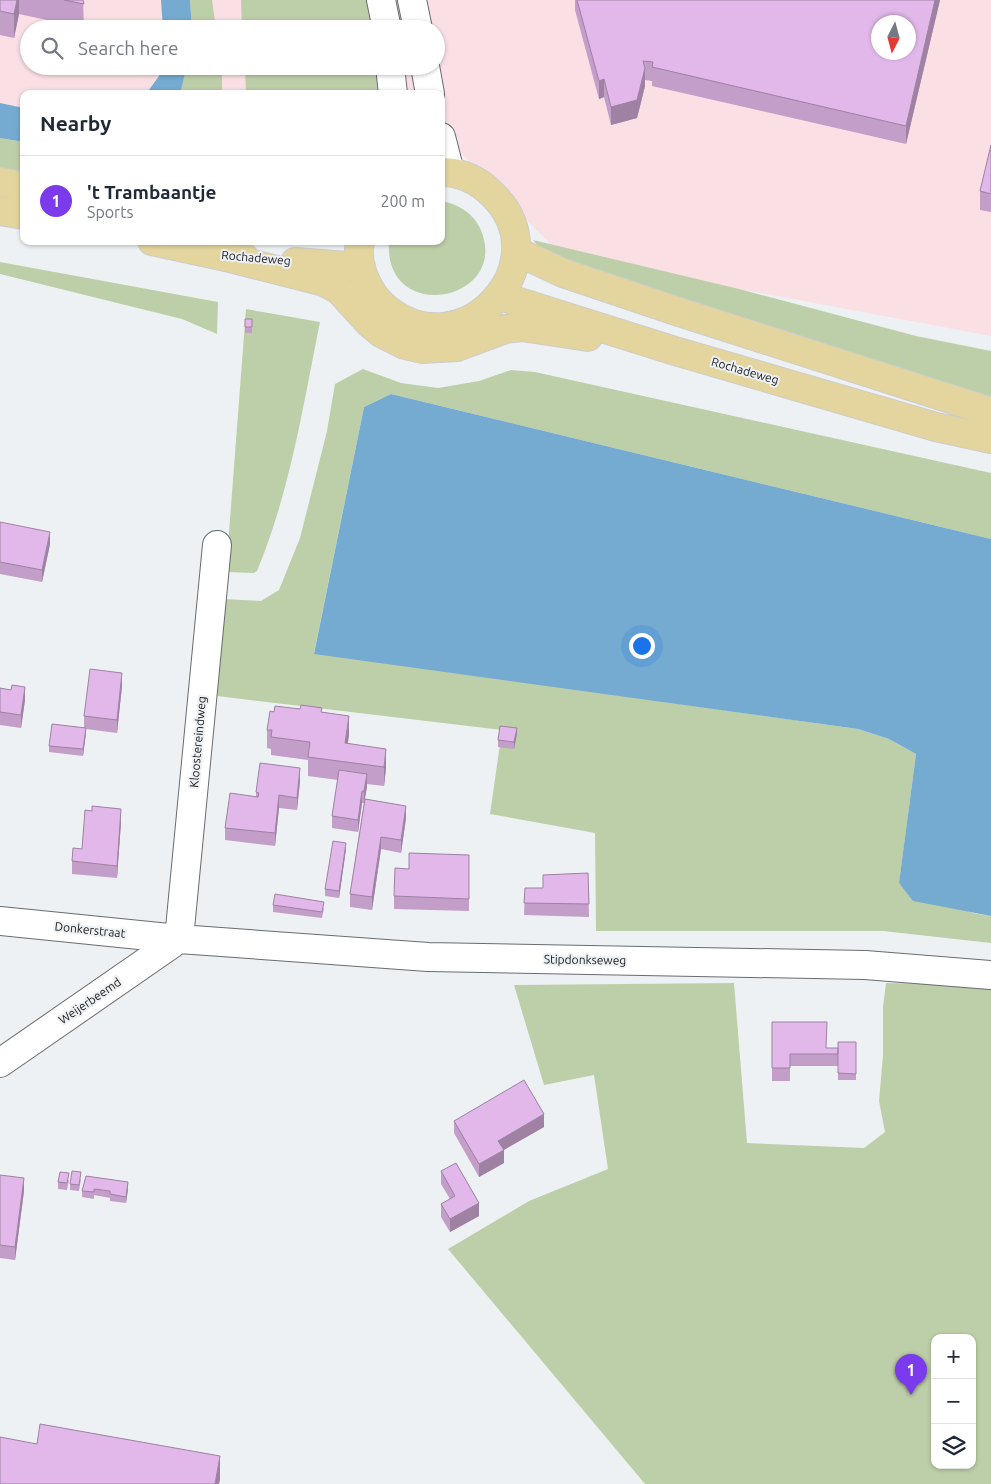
<!DOCTYPE html>
<meta charset="utf-8">
<style>
body{margin:0;font-family:Ubuntu,sans-serif;background:#f2f2f3;color:#1f2937}
.controls{position:absolute;right:15px;bottom:15px;display:grid;overflow:hidden;border-radius:10px;box-shadow:0 1px 4px #0004}
.controls button{width:45px;height:45px;display:grid;place-items:center;padding:0;border:0;border-bottom:1px solid #e0e1e3;background:#fff;color:#1f2937;font:25px sans-serif}
.compass{position:absolute;left:871px;top:15px;width:45px;height:45px;border-radius:50%;background:#fff;box-shadow:0 1px 4px #0004;rotate:186deg}
.you{position:absolute;left:641px;top:645px;width:18px;height:18px;margin:-12px;border:4px solid #fff;border-radius:50%;background:#1a73e8;box-shadow:0 0 0 8px #1a73e833}
.badge{display:grid;place-items:center;width:32px;height:32px;border-radius:50%;background:#7c3aed;color:#fff;font-size:16px;font-weight:700}
.pin{position:absolute;translate:-50% -41px;filter:drop-shadow(0 1px 2px #0008)}
.pin::after{content:'';position:absolute;top:26px;width:18px;height:15px;background:inherit;clip-path:polygon(0 0,100% 0,50% 100%)}
.list{margin:0;padding:0;list-style:none}
h2{display:flex;justify-content:space-between;align-items:center;height:65px;margin:0;padding:0 20px;font-size:21px}
h2 small{font-size:16px;font-weight:400;color:#747a83}
.list li{display:grid;grid-template-columns:32px 1fr auto;gap:15px;align-items:center;box-sizing:border-box;height:90px;padding:0 20px;border-top:1px solid #e0e1e3}
.list b{display:block;font-size:19px;white-space:nowrap}
.list p{margin:0;font-size:16px;white-space:nowrap;color:#747a83}
.list em{font-size:16px;font-style:normal;color:#747a83}
.icon{flex:none;width:28px;height:28px;fill:none;stroke:currentColor;stroke-width:2;stroke-linecap:round;stroke-linejoin:round}
.map{position:relative;flex:none;width:991px;height:1484px;overflow:hidden}
.search{position:absolute;background:#fff;box-shadow:0 1px 4px #0004;left:20px;top:20px;width:425px;height:55px;display:flex;align-items:center;gap:12px;box-sizing:border-box;padding:0 18px;border-radius:28px;color:#747a83;font-size:19px}
.panel{position:absolute;background:#fff;box-shadow:0 1px 4px #0004;left:20px;top:90px;width:425px;height:155px;border-radius:10px}
.map>svg:first-child{display:block}
.industrial{fill:#fadfe4;fill-rule:evenodd}
.green{fill:#bdcfa8;fill-rule:evenodd}
.water{fill:#75abd1}
.lines{fill:none;stroke-linecap:round;stroke-linejoin:round}
.minor-casing{stroke:#696c6f;stroke-width:30}
.major-casing{stroke:#cccdcd;stroke-width:30}
.minor{stroke:#fff;stroke-width:28}
.major{stroke:#e3d59d;stroke-width:28}
.wall{fill:#c29ec8}
.shaded-wall{fill:#9e81a3}
.building{fill:#e1b8e9;stroke:#9e81a3;fill-rule:evenodd}
.labels{text-anchor:middle;stroke-width:4;stroke-linejoin:round;paint-order:stroke}
.street-label{font-size:12px;fill:#191a1b;stroke:#eef1f4}
</style>
<div class="map">
<svg width="991" height="1484" viewBox="0 0 991 1484">
<rect width="100%" height="100%" fill="#eef1f4"/>
<path class="industrial" d="M0,0h991v336l-429,-80 -117,-119 -4,2v-45h-417v77l-24,-4zM878,22h30v30h-30zM29,29h407v37h-407z"/>
<path class="green" d="M190,0h22l4,29h-24z
M241,0h131l7,29h-137z
M187,66h35v28h-42z
M245,66h138l3,28h-140z
M0,138l24,4v33l-24,-5z
M441,201c17,3 31,11 39,27 33,73 -97,99 -91,13h52z
M533,240l206,49 177,47 75,15v54l-446,-150z
M0,262l218,40 -1,32 -35,-15 -182,-45z
M246,309l74,13c-17,84 -30,170 -63,249l-3,2 -28,-1z
M363,369l38,14 37,5 41,-7 32,-11 24,2 456,101v66l-600,-145 -27,13 -50,246 544,76 31,10 27,15 -17,130 74,29 18,3v27l-108,-12h-287l-1,-98 -105,-19 12,-84 -285,-34 7,-97 37,2 18,-11 21,-52 27,-107 8,-47z
M734,983l13,160 117,5 21,-16 -6,-31 4,-46v-48l3,-24 60,1 45,5v495h-346l-197,-235 81,-48 79,-32 -14,-94 -50,10 -30,-100zM935,1338h37v127h-37z"/>
<path class="water" d="M161,0h29l2,29h-29z
M161,66h26l-7,28h-34l13,-18z
M0,103l24,5v34l-24,-4z
M391,394l600,145v377l-78,-15 -14,-18 17,-129 -27,-15 -31,-10 -544,-75 50,-247z"/>
<g class="lines">
<g class="minor-casing">
<path id="minor" d="M381,0l6,29
M412,0l6,29
M390,66l3,28
M425,66l5,28
M441,137l9,35
M0,921l179,18 249,18 437,8 126,10
M179,939l38,-394
M0,1063l179,-124"/>
</g>
<g class="major-casing">
<path id="major" d="M0,182l24,5
M0,211l24,4
M152,241l74,16 19,1
M360,241c-5,24 8,53 27,68 78,62 175,-48 105,-115 -14,-14 -31,-22 -51,-22
M516,251l47,22 116,39 312,100
M226,257l98,25 15,8 29,32 13,11 24,12 17,4 35,-2 48,-18 17,-2 66,10
M295,262l66,5
M500,296l175,55 261,76 55,12"/>
</g>
<use href="#minor" class="minor"/>
<use href="#major" class="major"/>
</g>
<path class="wall" d="M0,0h83l1,28 -65,-14 -5,24 -14,-3z
M575,0h365l-34,144 -254,-58v-5l-7,-1v6l-8,32 -26,7 -7,-28 -5,2 -24,-89z
M991,145v67l-11,-2v-19z
M245,319h7v14h-7z
M0,522l50,22 -8,38 -42,-8z
M122,686l-5,47 -31,-4 -3,27 -34,-4v-6l35,-18v-12z
M0,688l25,12 -4,28 -21,-3z
M322,712l27,22 -1,10 38,24 -2,18 -17,-2 -2,15 41,19 -5,35 -20,-4 -9,61 -22,-3v-13l14,-91h-2l-4,29 -26,-4v-12l6,-36 -30,-4v-16l-37,-5v-6l-4,-1v-18z
M517,734l-3,15 -16,-2v-7z
M300,781l-3,29 -18,-2 -4,38 -50,-6v-12l31,-32v-4z
M121,822l-4,56 -45,-4v-13l10,-12z
M346,849l-7,49 -14,-2v-7z
M469,855v56l-75,-2v-13l15,-27z
M588,873l1,44 -65,-2 1,-27h18z
M273,905l51,3 -2,10 -49,-6z
M772,1022l54,26h12v18h-48v15h-18z
M838,1042h18v38h-18z
M454,1121l90,6 -40,23v13l-25,14 -25,-44z
M441,1171l38,45 -29,16 -9,-15v-13l9,-5 -9,-15z
M0,1175l24,16 -9,69 -15,-2z
M86,1176l42,13 -2,14 -16,-2v-3l-16,-3v4l-12,-2v-6z
M81,1179l-2,12 -9,-1v-6z
M69,1180l-2,10 -9,-1v-7z"/>
<path class="shaded-wall" d="M17,0h2v14l-5,24v-24z
M935,0h5l-34,144v-18z
M645,68v18l-8,32 -26,7v-18z
M604,79v18l-5,2v-18z
M50,532v12l-8,38v-12z
M122,673v13l-5,47v-13z
M25,687v13l-4,28v-13z
M349,716v18l-4,28v-19z
M86,728v6l-3,22v-7z
M517,728v6l-3,15v-7z
M386,749v19l-2,18v-19z
M300,768v13l-3,29v-12z
M367,774v13l-3,16v-12z
M362,791v12l-4,29v-12z
M279,795v13l-4,38v-13z
M406,806v12l-5,35v-13z
M121,809v13l-4,56v-12z
M381,837v12l-9,61v-13z
M346,843v6l-7,49v-7z
M544,1114v13l-46,26v-12z
M504,1150v13l-25,14v-13z
M24,1178v13l-9,69v-13z
M128,1182v7l-2,14v-6z
M479,1203v13l-29,16v-13z
M220,1456v24l-1,4h-4z"/>
<path class="building" d="M0,0h17l-3,14 -14,-3z
M64,0h19l1,4z
M577,0h358l-29,126 -254,-59 1,-5 -10,-1 2,7 -8,32 -26,7 -7,-28 -5,2zM878,22h30v30h-30z
M991,145v49l-11,-3z
M245,319h7v8h-7z
M0,522l50,10 -8,38 -42,-8z
M90,669l32,4 -5,47 -33,-4z
M12,685l13,2 -4,28 -21,-3v-24l11,2z
M301,705l21,3 -1,4 28,4 -4,27 41,6 -2,18 -76,-10 2,-15 -39,-5 1,-7h-5l3,-19 4,1 1,-6 25,3z
M52,724l34,4 -3,21 -34,-3z
M500,726l17,2 -3,14 -16,-2z
M260,763l40,5 -3,30 -18,-3 -4,38 -50,-5 5,-35 28,4 1,-4 -3,-1z
M339,770l28,4 -3,17h-2l-4,29 -26,-4z
M365,799l41,7 -5,34 -20,-3 -9,60 -22,-3z
M92,806l29,3 -4,57 -45,-5 1,-13 9,1 3,-39 7,1z
M333,841l13,2 -7,48 -14,-2z
M409,853l60,2v44l-75,-3 1,-28 14,1z
M588,873l1,31 -65,-1 1,-15h18v-13z
M275,894l49,8 -2,10 -49,-7z
M772,1022h55l-1,26h12v6h-48v14h-18z
M838,1042h18v32l-18,-1z
M524,1080l20,34 -46,27 6,9 -25,14 -25,-43z
M456,1163l23,40 -29,16 -9,-15 14,-8 -14,-25z
M72,1171l9,1 -2,13 -9,-1z
M60,1172l9,1 -2,10 -9,-1z
M0,1175l24,3 -9,69 -15,-2z
M86,1176l42,6 -2,15 -16,-3v-3l-16,-2v3l-12,-1z
M40,1424l180,32 -5,28h-215v-47l37,7z"/>
<g class="labels">
<g class="street-label">
<text transform="translate(256 258) rotate(5)" y="4">Rochadeweg</text>
<text transform="translate(745 371) rotate(16)" y="4">Rochadeweg</text>
<text transform="translate(198 742) rotate(-85)" y="4">Kloostereindweg</text>
<text transform="translate(90 930) rotate(6)" y="4">Donkerstraat</text>
<text transform="translate(585 960) rotate(1)" y="4">Stipdonkseweg</text>
<text transform="translate(90 1001) rotate(-34)" y="4">Weijerbeemd</text>
</g>
</g>
</svg>
<div class="controls">
<button>+</button>
<button>−</button>
<button><svg class="icon" aria-label="layers" viewBox="0 0 24 24"><path d="M12 4l9 5-9 5-9-5zM3 14l9 5 9-5"/></svg></button>
</div>
<svg class="compass" viewBox="-18 -18 36 36"><path d="M0-13l5 13h-10z" fill="#e53935"/><path d="M0 13l5-13h-10z" fill="#747a83"/></svg>
<div class="you"></div>
<div class="pin badge" style="left:911px;top:1395px">1</div>
<div class="search"><svg class="icon" aria-label="search" viewBox="0 0 24 24"><circle cx="10" cy="10" r="6"/><path d="M15 15l6 6"/></svg>Search here</div>
<section class="panel">
<h2>Nearby<small></small></h2>
<ul class="list">
<li><span class="badge">1</span><div><b>'t Trambaantje</b><p>Sports</p></div><em>200 m</em></li>
</ul>
</section>
</div>
